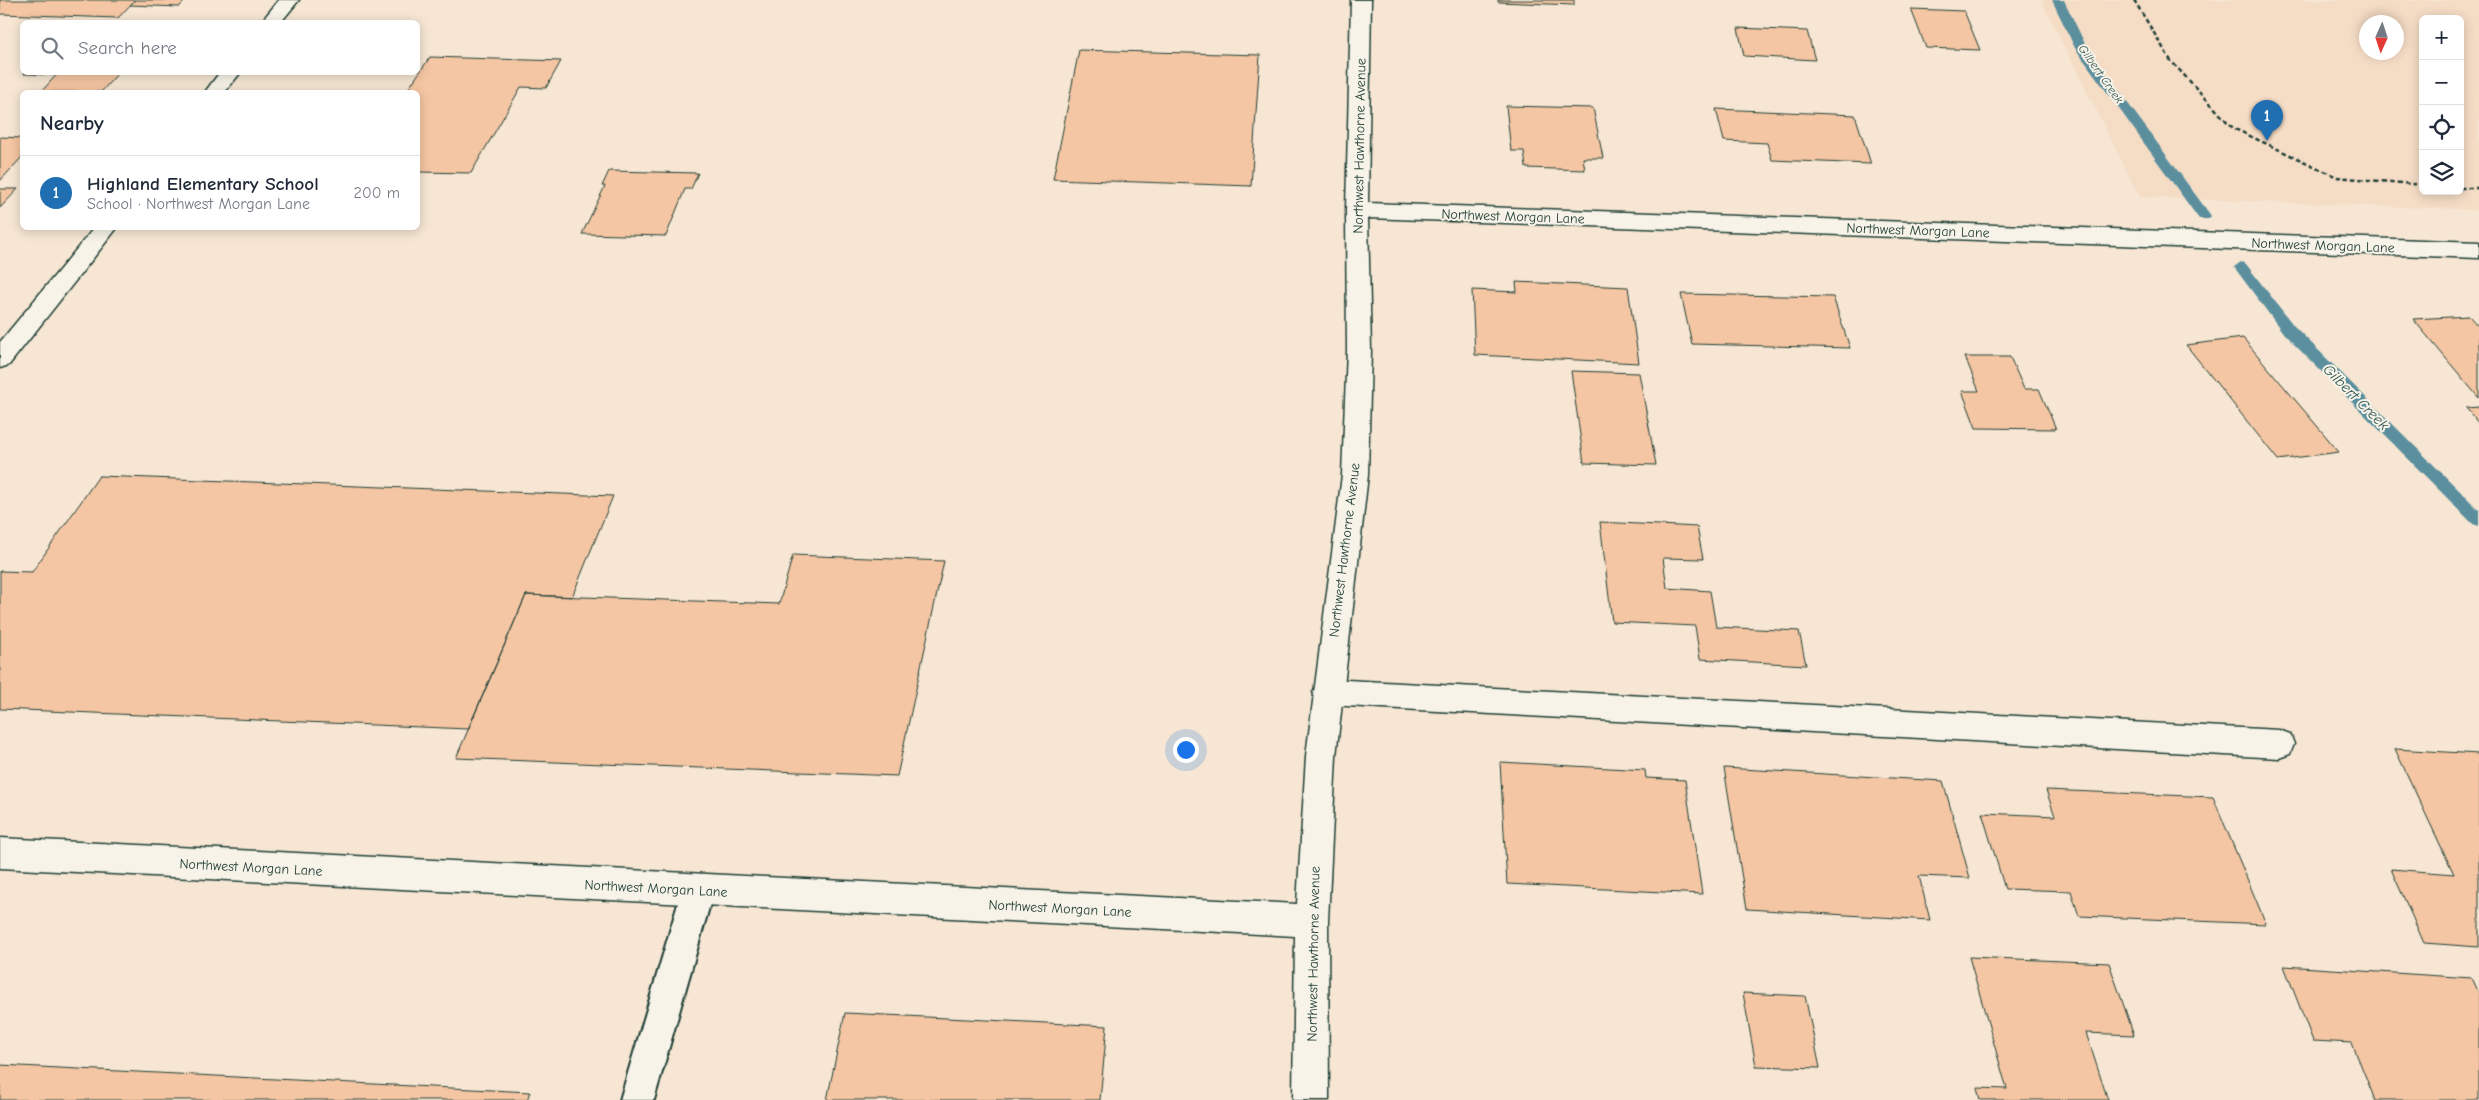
<!DOCTYPE html>
<meta charset="utf-8">
<style>
body{margin:0;font-family:"Comic Neue",sans-serif;background:#f2f2f3;color:#1f2937}
.controls{position:absolute;right:15px;top:15px;display:grid;overflow:hidden;border-radius:8px;box-shadow:0 2px 12px #0003}
.controls button{width:45px;height:45px;display:grid;place-items:center;padding:0;border:0;border-bottom:1px solid #e0e1e3;background:#fff;color:#1f2937;font:25px sans-serif}
.compass{position:absolute;left:2359px;top:15px;width:45px;height:45px;border-radius:50%;background:#fff;box-shadow:0 2px 12px #0003;rotate:183deg}
.you{position:absolute;left:1185px;top:749px;width:18px;height:18px;margin:-12px;border:4px solid #fff;border-radius:50%;background:#1a73e8;box-shadow:0 0 0 8px #1a73e833}
.badge{display:grid;place-items:center;width:32px;height:32px;border-radius:50%;background:#1f6fb2;color:#fff;font-size:16px;font-weight:700}
.pin{position:absolute;translate:-50% -41px;filter:drop-shadow(0 1px 2px #0008)}
.pin::after{content:'';position:absolute;top:26px;width:18px;height:15px;background:inherit;clip-path:polygon(0 0,100% 0,50% 100%)}
.list{margin:0;padding:0;list-style:none}
h2{display:flex;justify-content:space-between;align-items:center;height:65px;margin:0;padding:0 20px;font-size:21px}
h2 small{font-size:16px;font-weight:400;color:#747a83}
.list li{display:grid;grid-template-columns:32px 1fr auto;gap:15px;align-items:center;box-sizing:border-box;height:75px;padding:0 20px;border-top:1px solid #e0e1e3}
.list b{display:block;font-size:19px;white-space:nowrap}
.list p{margin:0;font-size:16px;white-space:nowrap;color:#747a83}
.list em{font-size:16px;font-style:normal;color:#747a83}
.icon{flex:none;width:28px;height:28px;fill:none;stroke:currentColor;stroke-width:2;stroke-linecap:round;stroke-linejoin:round}
.map{position:relative;flex:none;width:2479px;height:1100px;overflow:hidden}
.search{position:absolute;background:#fff;box-shadow:0 2px 12px #0003;left:20px;top:20px;width:400px;height:55px;display:flex;align-items:center;gap:12px;box-sizing:border-box;padding:0 18px;border-radius:8px;color:#747a83;font-size:19px}
.panel{position:absolute;background:#fff;box-shadow:0 2px 12px #0003;left:20px;top:90px;width:400px;height:140px;border-radius:8px}
.map>svg:first-child{display:block}
.built{fill:#f5dcc5;fill-rule:evenodd}
.lines{fill:none;stroke-linecap:round;stroke-linejoin:round}
.stream{fill:#5b8f9e;fill-rule:evenodd}
.building{fill:#f4c6a3;stroke:#1f3d34}
.service-casing{stroke:#1f3d34;stroke-width:4}
.minor-casing{stroke:#1f3d34;stroke-width:3}
.tertiary-casing{stroke:#1f3d34;stroke-width:3}
.path{stroke:#1f3d34;stroke-width:2.5;stroke-dasharray:4.5 3;stroke-linecap:butt}
.service{fill:#f7f3e8;fill-rule:evenodd}
.minor{fill:#f7f3e8;fill-rule:evenodd}
.tertiary{fill:#f7f3e8;fill-rule:evenodd}
.labels{text-anchor:middle;stroke-width:4;stroke-linejoin:round;paint-order:stroke}
.far-water-label{font-size:12px;font-style:italic;fill:#335857;stroke:#f7f3e8}
.street-label{font-size:14px;fill:#1f3d34;stroke:#f7f3e8}
.water-label{font-size:15px;font-style:italic;fill:#335857;stroke:#f7f3e8}
</style>
<div class="map">
<svg width="2479" height="1100" viewBox="0 0 2479 1100">
<rect width="100%" height="100%" fill="#f6e6d3"/>
<filter id="ink" filterUnits="userSpaceOnUse"><feTurbulence type="fractalNoise" baseFrequency=".02" numOctaves="2"/><feDisplacementMap in="SourceGraphic" scale="10" xChannelSelector="R" yChannelSelector="G"/><feConvolveMatrix kernelMatrix="1 2 1 2 8 2 1 2 1" color-interpolation-filters="sRGB"/></filter>
<g filter="url(#ink)">
<path class="built" d="M2041,0h438v210l-339,-13zM2423,19h37v172h-37zM2366,22h30v30h-30z"/>
<g class="lines">
<path class="stream" d="M2052,0h12l23,48 122,165 2,3 -2,3h-10l-124,-171z
M2241,262l5,2 48,62 185,184v16l-6,-2 -189,-190 -50,-67z"/>
</g>
<path class="building" d="M0,0h135l-17,18 -118,-4z
M135,0h51l-7,7 -49,-2z
M1498,0h76v5l-76,-3z
M1911,9l53,2 16,39 -54,-2z
M1738,28l69,3 8,29 -71,-4z
M1079,50l181,5 -9,131 -198,-7z
M430,57l131,4 -15,27 -25,-1 -50,86 -53,-1v-80h-12z
M25,72h34l-2,3 -33,-1z
M59,72h60l-18,20h-60z
M1506,106l87,2 10,50h-20l2,12 -59,-2 -2,-17h-13z
M1716,109l139,6 16,49 -99,-4 -5,-17 -43,-2z
M0,137l22,1v19l-22,24z
M609,171l89,2 -7,16h-6l-19,47 -84,-2 23,-48h-3z
M0,189h18l-18,19z
M1516,282l112,5 11,76 -164,-8 -3,-65 45,2z
M1681,294l152,3 17,51 -158,-4z
M2469,316l10,11v71l-66,-79z
M2243,338l96,114 -61,8 -92,-115z
M1965,357h45l14,32h15l17,40 -80,-1 -14,-37h17z
M1571,371l68,2 17,92 -72,-2z
M2479,407v17l-13,-16z
M99,476l514,20 -41,101 -46,-2 -58,134 -468,-20v-138l32,1z
M1600,522l97,5 6,32 -40,-1 4,30 43,3 6,36 83,4 7,34 -106,-6 -5,-33 -83,-4z
M793,555l151,6 -47,215 -441,-18 70,-163 253,9z
M2395,749l84,5v193l-55,-4 -33,-74 63,5z
M1500,762l145,8 1,8 39,2 17,114 -195,-10z
M1724,768l219,13 27,97 -51,-2 11,44 -183,-11z
M2046,790l167,7 53,127 -187,-8 -8,-25 -66,-2 -23,-76 73,3z
M1969,957l140,6 25,72 -48,-2 22,67h-128l-3,-12 30,1z
M2284,966l188,12 7,15v107h-104l-23,-57 -39,-2z
M1743,993l62,3 15,72 -64,-2z
M845,1013l262,13 -7,74h-273z
M0,1065l530,27 -3,8h-527z"/>
<g class="lines">
<g class="service-casing">
<path id="service" d="M698,875l11,4 5,11 -60,210h-34l62,-210 5,-11z"/>
</g>
<g class="minor-casing">
<path id="minor" d="M1328,679l951,51 11,4 4,10 -4,10 -11,4 -951,-53 -10,-4 -5,-9 5,-9z"/>
</g>
<g class="tertiary-casing">
<path id="tertiary" d="M279,0h20l-18,22h-20z
M1351,0h20l-3,203 1111,39v16l-1111,-40 3,132 -3,125 -32,281 -8,165 1,179h-36l2,-164 -1295,-68v-30l1297,66 9,-148 36,-281 5,-125 -1,-140z
M220,72h21l-16,20h-20z
M94,228h23l-108,137 -9,3v-26z"/>
</g>
<path class="path" d="M2134,0l37,61 62,67 104,49 86,8
M2460,188h19"/>
<use href="#service" class="service"/>
<use href="#minor" class="minor"/>
<use href="#tertiary" class="tertiary"/>
</g>
</g>
<g class="labels">
<g class="far-water-label">
<text transform="translate(2101 74) rotate(55)" y="4">Gilbert Creek</text>
</g>
<g class="street-label">
<text transform="translate(1359 146) rotate(-89)" y="5">Northwest Hawthorne Avenue</text>
<text transform="translate(1513 216) rotate(2)" y="5">Northwest Morgan Lane</text>
<text transform="translate(1918 230) rotate(2)" y="5">Northwest Morgan Lane</text>
<text transform="translate(2323 245) rotate(2)" y="5">Northwest Morgan Lane</text>
<text transform="translate(1344 550) rotate(-83)" y="5">Northwest Hawthorne Avenue</text>
<text transform="translate(251 867) rotate(3)" y="5">Northwest Morgan Lane</text>
<text transform="translate(656 888) rotate(3)" y="5">Northwest Morgan Lane</text>
<text transform="translate(1060 908) rotate(3)" y="5">Northwest Morgan Lane</text>
<text transform="translate(1313 954) rotate(-89)" y="5">Northwest Hawthorne Avenue</text>
</g>
<g class="water-label">
<text transform="translate(2356 397) rotate(45)" y="5">Gilbert Creek</text>
</g>
</g>
</svg>
<div class="controls">
<button>+</button>
<button>−</button>
<button><svg class="icon" aria-label="locate" viewBox="0 0 24 24"><circle cx="12" cy="12" r="6"/><path d="M12 2v4M12 18v4M2 12h4M18 12h4"/></svg></button>
<button><svg class="icon" aria-label="layers" viewBox="0 0 24 24"><path d="M12 4l9 5-9 5-9-5zM3 14l9 5 9-5"/></svg></button>
</div>
<svg class="compass" viewBox="-18 -18 36 36"><path d="M0-13l5 13h-10z" fill="#e53935"/><path d="M0 13l5-13h-10z" fill="#747a83"/></svg>
<div class="you"></div>
<div class="pin badge" style="left:2267px;top:141px">1</div>
<div class="search"><svg class="icon" aria-label="search" viewBox="0 0 24 24"><circle cx="10" cy="10" r="6"/><path d="M15 15l6 6"/></svg>Search here</div>
<section class="panel">
<h2>Nearby<small></small></h2>
<ul class="list">
<li><span class="badge">1</span><div><b>Highland Elementary School</b><p>School · Northwest Morgan Lane</p></div><em>200 m</em></li>
</ul>
</section>
</div>
